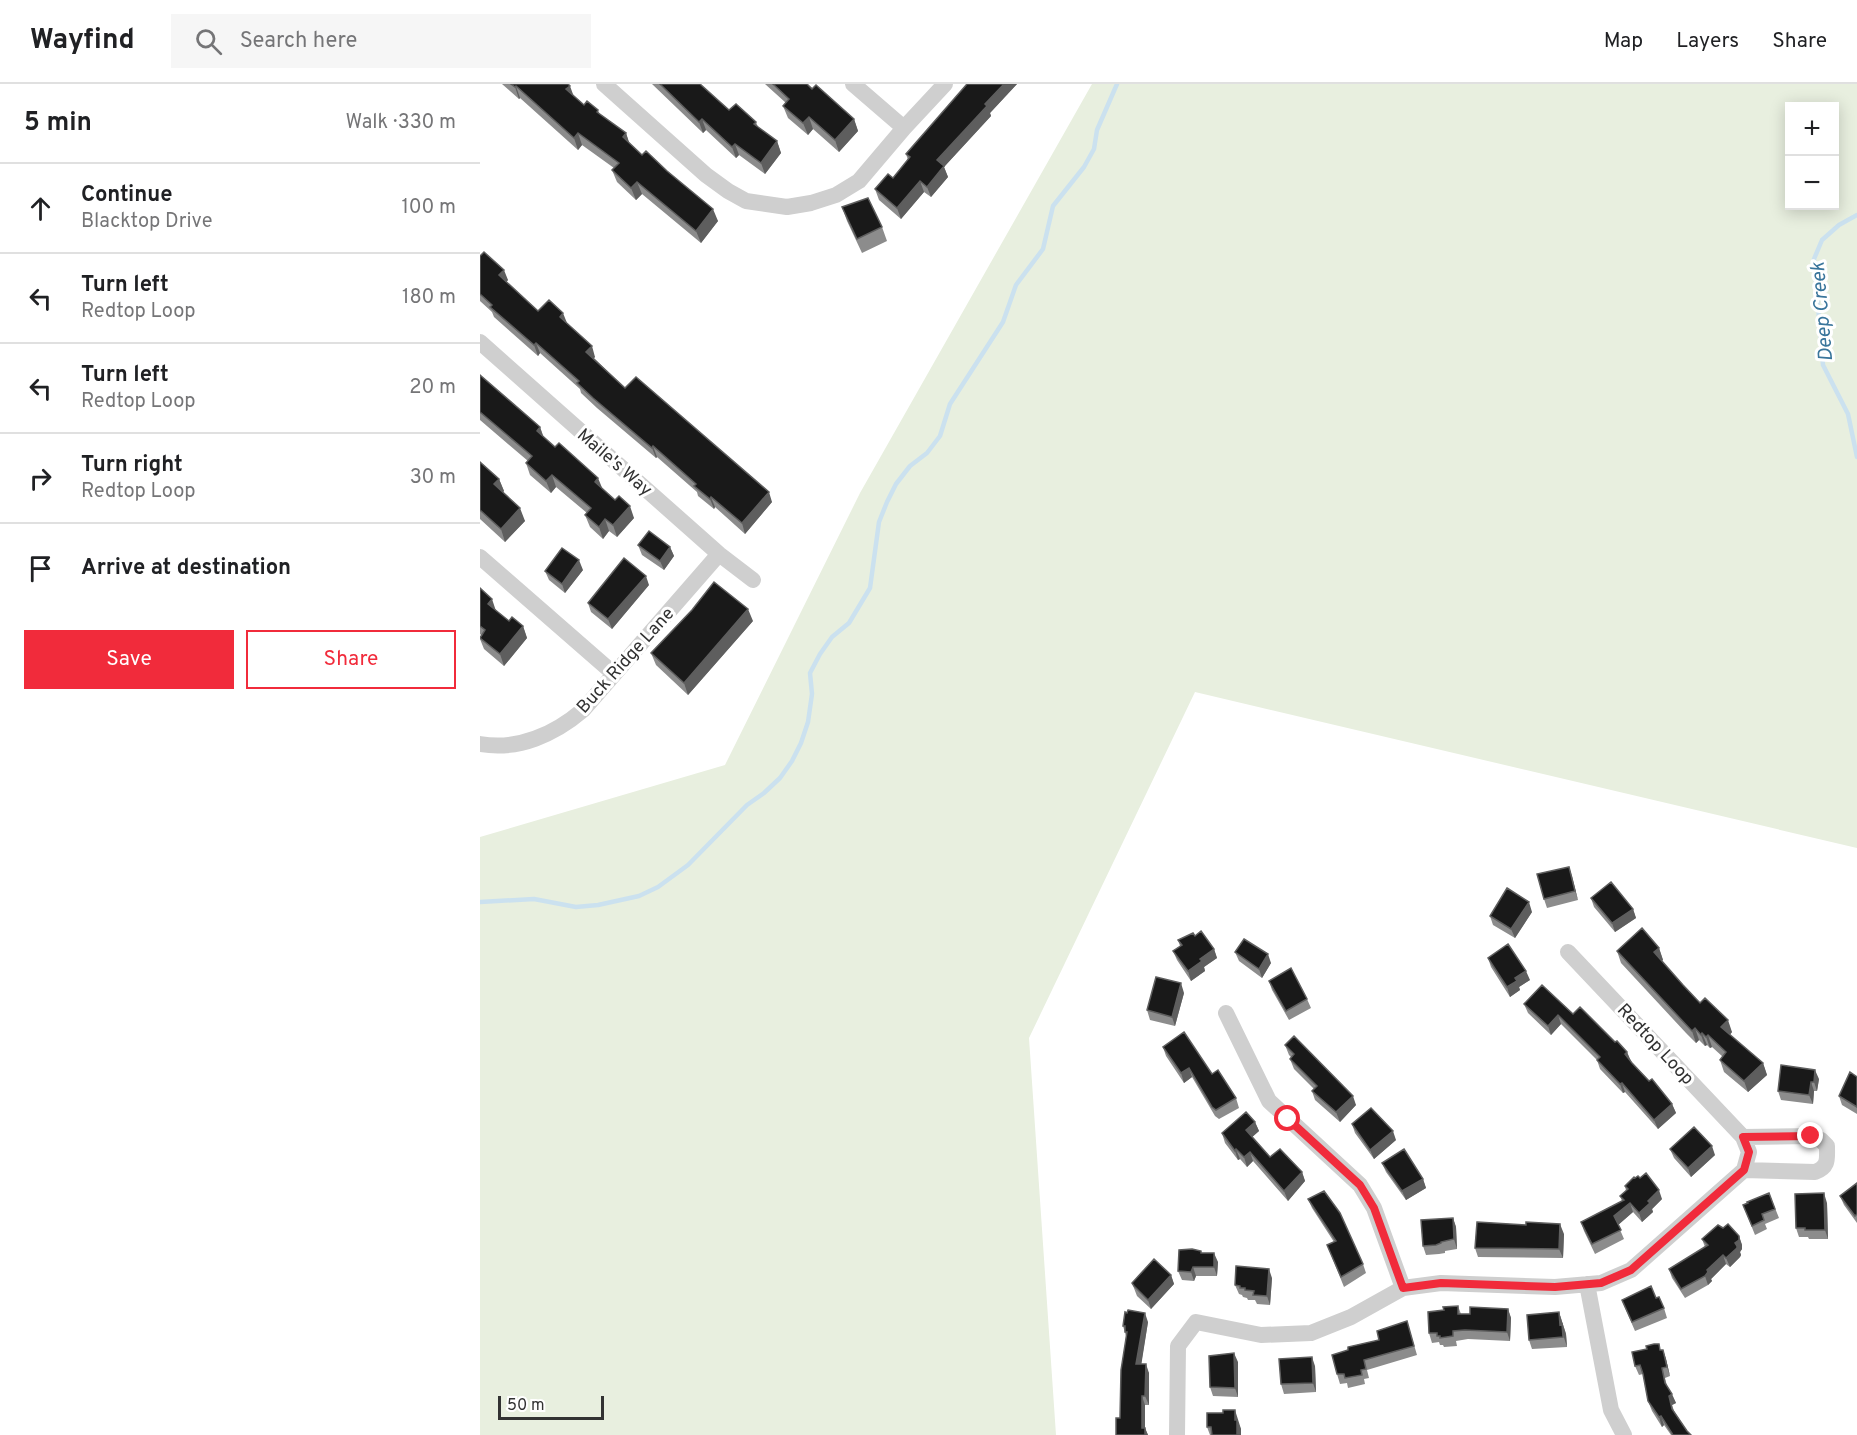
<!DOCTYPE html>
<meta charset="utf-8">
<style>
body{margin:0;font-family:Overpass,sans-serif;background:#f6f6f6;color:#202124}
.controls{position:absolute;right:18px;top:18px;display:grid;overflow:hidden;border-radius:0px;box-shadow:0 3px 15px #0003}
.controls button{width:54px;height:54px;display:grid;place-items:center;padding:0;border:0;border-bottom:2px solid #e0e0e0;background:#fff;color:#202124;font:30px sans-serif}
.scale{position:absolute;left:18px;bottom:15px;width:106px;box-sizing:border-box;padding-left:6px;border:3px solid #323232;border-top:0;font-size:16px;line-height:21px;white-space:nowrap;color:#323232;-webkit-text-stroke:4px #fff;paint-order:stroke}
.stop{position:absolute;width:18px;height:18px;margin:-14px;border:4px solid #f12b3b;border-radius:50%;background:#fff}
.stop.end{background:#f12b3b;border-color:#fff;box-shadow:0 2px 6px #0008}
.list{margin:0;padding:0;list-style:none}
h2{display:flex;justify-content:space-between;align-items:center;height:78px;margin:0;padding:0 24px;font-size:26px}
h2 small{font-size:20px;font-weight:400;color:#757577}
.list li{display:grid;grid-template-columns:39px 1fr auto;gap:18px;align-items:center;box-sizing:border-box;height:90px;padding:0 24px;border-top:2px solid #e0e0e0}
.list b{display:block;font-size:22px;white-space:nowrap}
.list p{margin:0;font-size:20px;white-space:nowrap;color:#757577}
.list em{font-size:20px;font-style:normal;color:#757577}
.actions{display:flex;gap:12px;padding:18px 24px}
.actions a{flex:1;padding:14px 0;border:2px solid #f12b3b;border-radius:0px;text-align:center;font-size:21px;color:#f12b3b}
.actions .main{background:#f12b3b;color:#fff}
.icon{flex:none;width:33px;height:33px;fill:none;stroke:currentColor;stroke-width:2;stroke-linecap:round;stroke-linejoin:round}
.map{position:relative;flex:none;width:1377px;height:1351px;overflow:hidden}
header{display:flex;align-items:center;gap:36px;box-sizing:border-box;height:84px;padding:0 30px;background:#fff;border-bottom:2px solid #e0e0e0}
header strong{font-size:28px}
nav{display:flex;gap:33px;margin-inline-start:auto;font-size:21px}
.search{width:420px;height:54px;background:#f6f6f6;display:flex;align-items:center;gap:15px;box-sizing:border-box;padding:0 21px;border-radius:0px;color:#757577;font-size:22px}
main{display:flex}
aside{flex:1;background:#fff}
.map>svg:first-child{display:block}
.green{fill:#e8efdf;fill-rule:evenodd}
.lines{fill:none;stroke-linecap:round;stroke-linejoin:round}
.stream{stroke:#cbe1ef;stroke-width:4.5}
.minor{stroke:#cfcfcf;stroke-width:16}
.wall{fill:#8c8c8c}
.shaded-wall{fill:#5e5e5e}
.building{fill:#191919;stroke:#5e5e5e;stroke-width:1.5}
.route{stroke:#f12b3b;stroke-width:8}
.labels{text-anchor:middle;stroke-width:6;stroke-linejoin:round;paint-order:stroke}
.street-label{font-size:18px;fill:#323232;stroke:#fff}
.water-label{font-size:20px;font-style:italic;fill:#39759b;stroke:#fff}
</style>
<header>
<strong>Wayfind</strong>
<div class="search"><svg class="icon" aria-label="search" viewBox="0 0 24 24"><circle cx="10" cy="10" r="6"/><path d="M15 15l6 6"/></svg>Search here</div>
<nav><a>Map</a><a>Layers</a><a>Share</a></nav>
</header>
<main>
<aside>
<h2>5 min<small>Walk · 330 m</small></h2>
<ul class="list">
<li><svg class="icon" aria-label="ahead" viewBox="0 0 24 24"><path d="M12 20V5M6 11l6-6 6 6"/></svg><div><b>Continue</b><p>Blacktop Drive</p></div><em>100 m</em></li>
<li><svg class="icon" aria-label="left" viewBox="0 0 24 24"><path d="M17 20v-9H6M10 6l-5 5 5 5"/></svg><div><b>Turn left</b><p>Redtop Loop</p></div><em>180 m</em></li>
<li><svg class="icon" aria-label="left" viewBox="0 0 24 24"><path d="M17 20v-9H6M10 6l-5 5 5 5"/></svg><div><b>Turn left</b><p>Redtop Loop</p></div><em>20 m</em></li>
<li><svg class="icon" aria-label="right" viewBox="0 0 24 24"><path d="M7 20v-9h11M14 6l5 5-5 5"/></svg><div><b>Turn right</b><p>Redtop Loop</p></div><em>30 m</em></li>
<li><svg class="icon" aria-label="arrive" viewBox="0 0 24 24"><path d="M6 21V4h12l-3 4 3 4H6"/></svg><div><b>Arrive at destination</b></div></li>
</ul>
<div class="actions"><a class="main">Save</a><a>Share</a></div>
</aside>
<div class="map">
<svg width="1377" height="1351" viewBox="0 0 1377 1351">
<rect width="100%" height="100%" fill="#fff"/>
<path class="green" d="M612,0h765v764l-662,-156 -166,346 27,397h-576v-598l245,-72 135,-272zM1310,22h44v100h-44z"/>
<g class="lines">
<path class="stream" d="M1377,131l-18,10 -17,15 -8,19 9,106 25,49 9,43
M0,818l54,-3 42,8 22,-2 41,-9 19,-9 30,-22 59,-60 17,-12 16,-15 12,-17 9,-18 7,-21 4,-28 -2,-21 10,-19 12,-17 17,-14 21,-35 9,-66 8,-20 9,-18 14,-18 17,-13 13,-17 10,-32 53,-82 13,-37 27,-36 10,-43 31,-39 10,-18 3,-19 20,-46"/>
<path class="minor" d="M124,0l102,91 22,16 18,10 41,6 24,-4 25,-8 23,-14 45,-53 41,-44
M373,0l51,44
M0,258l239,212 34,26
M0,473l133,116
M0,660c38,7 75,-10 103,-34l136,-156
M746,929l43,88 91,84 14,23 29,80
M1263,1053l68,-1 10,4 6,6c0,13 2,21 -12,26l-71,-2
M1107,1200l24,126 13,25
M697,1351l1,-89 18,-24 65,13 50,-2 40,-16 52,-29 38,-5 114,4 46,-4 30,-13 113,-100 5,-18 -6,-15 -175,-185"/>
</g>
<path class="wall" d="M22,0h66l5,12 11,9 14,5 2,5 26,18 3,10 13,12 76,66 -17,22 -59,-49 -6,6 -19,-18 -5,-12 2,-2 -32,-23 -4,5 -58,-52 -1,1z
M172,0h48l29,26 27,12 2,5 19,14 4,12 -16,21 -26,-19 -3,3 -30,-28 -3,3z
M285,0h42l47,35 4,12 -19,21 -26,-23 -5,6 -20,-17 -5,-12 3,-3z
M487,0h50l-27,29 1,3 -47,51 4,10 -17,20 -7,-5 -23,27 -22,-19 -4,-11 18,-11 15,-18 -2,-6z
M362,123l40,20 5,14 -25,12 -15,-32z
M0,172l28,24 -2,2 32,29 29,13 28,33 -1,1 31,30 147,114 -27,32 -30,-27 -1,2 -16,-13 -1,-4 -40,-35 -1,1 -59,-50 -16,-15 -1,-4 -40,-36 -2,3 -44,-39 -2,-5 -12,-11z
M0,291l60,52 4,11 90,80 -17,19 -8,-6 -6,8 -13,-12 -5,-12 2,-2 -31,-26 -5,6 -21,-18 -4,-12 2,-2 -48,-41z
M0,378l19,17 5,12 -1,1 22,29 -20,21 -25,-23z
M158,461l32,2 4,9 -10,14 -22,-15z
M103,486l-18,23 -16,-13 -4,-9z
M169,501l-37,44 -21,-17 -3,-9z
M0,504l16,23 13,10 14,5 4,12 -23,28 -20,-17 -4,-10 1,-4 -1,-1z
M273,537l-65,74 -32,-30 -5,-12z
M1089,783l9,33 -31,8 -3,-9z
M1111,814l42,11 3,9 -21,14 -21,-25z
M1052,828l-17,26 -22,-13 -3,-9z
M715,852l19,13 3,9 -13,9 1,4 -14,10 -14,-21 -4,-9 7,-5 -2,-6z
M1179,864l4,12 -2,1 22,24 17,18 32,29 -2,3 33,28 4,12 -19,17 -24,-20 -4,-12 3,-3 -11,-10 -2,1 -3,-3 -2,1 -6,-6 -3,3 -10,-10 -65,-70 -4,-12z
M755,868l36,11 -9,15 -23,-17z
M1008,874l42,22 -11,7 1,3 -10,7 -19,-30z
M789,897l38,18 4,9 -22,12 -17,-30z
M704,909l-9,33 -25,-6 -3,-10z
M1044,920l49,10 42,28 12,10 3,9 42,43 4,9 -18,16 -33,-37 -2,1 -23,-24 -3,-9 -36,-36 -10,11 -23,-22z
M805,961l71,60 -16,17 -25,-22 -3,-9 2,-2 -20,-20 -4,-10 2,-1 -3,-3z
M683,963l49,27 24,24 3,10 -20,11 -4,-3 -23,-39 -8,6 -18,-27z
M1377,993v37l-15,-9 -3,-9z
M1339,995l-2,12h-3l-1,13 -32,-4 -3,-9z
M775,1038l4,9 -7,6 18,20 32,15 3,9 -17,20 -35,-40 -6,6 -7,-8 -2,1 -13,-17 -3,-10z
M872,1040l44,16 -22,19 -19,-26z
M1190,1065l45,6 -24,22 -17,-19z
M902,1079l41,16 3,9 -20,12 -20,-28z
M1377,1099v40l-13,-18 -4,-9z
M1145,1102l37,13 -10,10 1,3 -11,10 -9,-10 -15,13 6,14 -29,15 -11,-23 -3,-9 41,-21 -2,-5 6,-5z
M1289,1109l10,25 -14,6 2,5 -12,6 -12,-30z
M828,1115l55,65 3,9 -22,14 -17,-42 7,-3 -22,-34z
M1347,1119l1,36h-19l-1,-2h-9l-3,-9z
M973,1134l3,9 1,22 -12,2v2l-6,1 -13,1 -3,-9z
M1243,1144l16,8 3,9v4l-2,3 1,3 -1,2 -10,10 -4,-3 -15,15 1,2 -4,4 -23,13 -13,-20 -3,-9 36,-22 -3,-8z
M1084,1150l-1,24 -85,-1 -3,-9z
M722,1169l16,9 -1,14h-21l-2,5 -12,-1 -4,-9z
M691,1191l3,9 -23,25 -14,-13 -5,-13z
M792,1194l-2,27 -13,-1 -2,-4h-7l-1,-2 -4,-1 -1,-2 -3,-1 -4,-9z
M1176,1214l8,10 3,10 -32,13 -13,-30z
M978,1222l3,8h9l38,-5 3,9 -1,23 -42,-2 -12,2 1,5 -13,1 -1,-2h-3l-1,-3 -7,1 -3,-10 15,-23z
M1079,1228l7,22 1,13 -35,2 -3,-9z
M927,1237l10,34 -50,15 2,8 -5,1 1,5 -17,4 -1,-5 -7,1 -3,-10 11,-24 31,-10z
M668,1238l-7,42 8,9v32h-4v23l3,7h-32l4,-17 6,-82 -3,-10z
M1181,1266h2l3,9 4,17 -5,2 2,8 9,17 -4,2 2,6 13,20 4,4h-20l-7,-10 -2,2 -10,-16 -4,-10 -5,-27 -4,1 -4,-9z
M758,1278v35l-25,-1 -3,-9z
M835,1282l1,26 -32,2 -3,-10z
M758,1336v3l3,6v6h-31l-3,-8z"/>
<path class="shaded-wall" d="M524,0h13l-27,29 1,3 -47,51 4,10 -17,20 -4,-10 10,-27 48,-56z
M36,2l4,12 -1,1 -4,-12z
M90,2l4,11 -8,-8z
M329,33l4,12 -5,6 -5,-12z
M222,35l4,11 -3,3 -4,-11z
M374,35l4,12 -19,21 -4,-12z
M98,49l4,12 -4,5 -4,-12z
M146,49l4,12 -7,-8z
M297,57l4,12 -16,21 -4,-11z
M255,60l4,11 -3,3 -4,-11z
M440,97l4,11 -23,27 -4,-11z
M157,98l5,12 -6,6 -5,-12z
M233,125l5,12 -17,22 -5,-12z
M24,186l4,10 -5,6 -4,-11z
M83,229l4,10 -7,-6z
M56,259l4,10 -2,3 -4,-11z
M112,262l3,11 -5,5 -4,-10z
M60,343l4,12 -7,-8z
M173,362l4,11 -1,1 -4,-10z
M72,391l4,12 -5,6 -5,-12z
M118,394l5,12 -8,-8z
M19,395l5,12 -6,6 -4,-13z
M289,408l3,10 -27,32 -3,-11z
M231,413l4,10 -1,2 -4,-10z
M150,422l4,12 -17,19 -4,-12z
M40,424l5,13 -20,21 -4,-13z
M125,435l4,12 -6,8 -4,-12z
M190,463l4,9 -10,14 -4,-9z
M99,476l4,10 -18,23 -3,-9z
M166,492l3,9 -37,44 -4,-10z
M12,515l4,12 -8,-7z
M268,525l5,12 -65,74 -4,-12z
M43,542l4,12 -23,28 -4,-12z
M1089,783l3,9 6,24 -3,-9z
M1049,818l3,10 -17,26 -4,-9z
M1153,825l3,9 -21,14 -3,-9z
M1179,864l4,12 -5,4 -4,-12z
M734,865l3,9 -13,9 1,4 -14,10 -3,-10 12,-12z
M788,870l3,9 -9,15 -3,-9z
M1046,887l4,9 -11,7 1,3 -10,7 -3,-10 8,-9z
M701,899l3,10 -9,33 -3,-9z
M1078,931l3,9 -10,11 -3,-9z
M1248,936l4,12 -6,7 -5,-12z
M1215,944l4,12 -3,3 -4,-12z
M1222,949l5,12 -2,1 -4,-11z
M1228,951l4,12 -2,1 -4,-11z
M1147,968l4,9 -3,3 -3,-10z
M1283,979l4,12 -19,17 -4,-11z
M709,984l3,9 -8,6 -3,-10z
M1335,986l4,9 -2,12 -3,-9z
M1331,998l3,9 -1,13 -4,-9z
M1142,999l3,9 -2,1 -3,-9z
M873,1012l3,9 -16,17 -4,-10z
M1192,1020l4,9 -18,16 -4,-9z
M775,1038l4,9 -9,8 -4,-9z
M913,1047l3,9 -22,19 -4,-9z
M1232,1062l3,9 -24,22 -3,-9z
M756,1065l4,10 -2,1 -3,-9z
M770,1068l3,9 -6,6 -3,-10z
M822,1088l3,9 -17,20 -4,-10z
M943,1095l3,9 -20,12 -4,-9z
M1179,1106l3,9 -10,10 1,3 -11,10 -3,-9 9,-12z
M1344,1109l3,10 1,36 -3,-9z
M1150,1119l3,9 -16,14 -3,-10z
M973,1134l3,9 1,22 -3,-10z
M1080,1140l4,10 -1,24 -4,-9z
M1259,1152l3,9v4l-2,3 1,3 -1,2 -10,10 -4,-9z
M734,1169l4,9 -1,14 -3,-9z
M1243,1171l3,9 -15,15 1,2 -4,4 -3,-9 2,-6z
M713,1183l3,9 -2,5 -3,-9z
M789,1185l3,9 -2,27 -3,-9z
M691,1191l3,9 -23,25 -3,-9z
M1028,1225l3,9 -1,23 -3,-9z
M1079,1228l7,22 1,13 -7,-22z
M665,1229l3,9 -8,51 -4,-9z
M1183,1266l3,9 4,17 -3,-9z
M754,1269l4,9v35l-3,-9z
M832,1273l3,9 1,26 -3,-9z
M666,1280l3,9v32l-4,-9z
M1192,1310l4,9 -4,2 4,13 -7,-22z
M662,1312l3,9v23l3,7h-3l-3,-7z
M755,1326l6,19v6h-4l-2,-15z
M1181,1332l3,9 -2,2 -3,-10z"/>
<path class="building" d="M31,0h57l2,2 -4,3 18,16 3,-4 11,9 -1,2 29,21 -3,4 19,18 4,-4 21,20 46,38 -17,22 -59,-49 -6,6 -19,-18 7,-7 -41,-30 -4,5 -58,-52 -1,1z
M180,0h40l29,26 7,-6 20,18 -2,2 23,17 -16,22 -26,-19 -3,3 -30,-28 -3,3z
M293,0h34l5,5 4,-4 38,34 -19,21 -26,-23 -6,6 -20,-17 6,-7z
M487,0h37l-19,20 2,2 -50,54 7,6 -17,21 -7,-6 -23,27 -22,-19 13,-15 5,4 17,-21 -4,-3z
M388,114l14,29 -25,12 -15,-32z
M4,168l20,18 -5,5 39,36 11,-11 14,13 -3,4 32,29 -6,6 39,36 11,-11 133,115 -27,31 -31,-26 -1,2 -16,-13 2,-2 -43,-38 -1,2 -59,-50 -16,-15 2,-2 -43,-38 -2,2 -44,-38 2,-2 -12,-11v-38z
M0,291l60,52 -3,4 18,16 4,-4 39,35 -3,4 20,18 4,-4 11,10 -17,19 -8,-6 -6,8 -14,-12 6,-7 -39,-33 -6,6 -20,-18 6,-7 -52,-44z
M0,378l19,17 -5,5 26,24 -19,21 -21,-19z
M169,447l21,16 -10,14 -22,-16z
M82,464l17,12 -17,24 -17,-13z
M144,474l22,18 -38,43 -20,-16z
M234,498l34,27 -64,74 -33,-30 41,-43z
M0,504l12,11 -4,5 21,17 3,-4 11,9 -23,28 -20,-16 5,-8 -5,-4z
M1089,783l6,24 -31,8 -7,-25z
M1131,798l22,27 -21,14 -21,-25z
M1027,804l22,14 -18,27 -21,-13z
M1162,844l17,20 -5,4 29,33 17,18 5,-5 23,22 -7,7 42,36 -19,18 -24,-21 6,-8 -18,-17 -2,2 -4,-4 -1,2 -6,-7 -3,3 -75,-80z
M721,847l13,18 -14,10 2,2 -14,10 -15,-20 9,-6 -4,-5 15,-7 2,3z
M764,855l24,15 -9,15 -24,-17z
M1028,860l18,27 -11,7 2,3 -10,6 -19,-29z
M811,884l16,31 -21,12 -17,-30z
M676,893l25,6 -9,34 -25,-7z
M1062,901l31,29 7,-7 35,35 2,-1 10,11 -2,2 7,9 17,18 3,-2 20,25 -18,16 -32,-37 -2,1 -23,-24 3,-3 -42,-42 -10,11 -24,-22z
M704,948l28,42 6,-4 18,28 -20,12 -4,-3 -23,-39 -8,5 -18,-26z
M814,952l59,60 -17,16 -24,-21 5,-5 -27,-27 4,-5 -9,-9z
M1301,981l34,5 -1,12h-3l-2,13 -31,-4z
M1370,988l7,5v30l-18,-11z
M891,1024l22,23 -23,19 -18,-26z
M766,1028l9,10 -9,8 24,27 10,-8 22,23 -18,19 -34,-39 -6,5 -8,-8 -1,2 -13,-18z
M1214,1043l18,19 -24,22 -18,-19z
M924,1065l19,30 -21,12 -20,-28z
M1166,1089l13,17 -11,11 2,2 -11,10 -9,-10 -16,13 7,14 -29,14 -11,-22 43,-22 -4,-4 8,-7 -3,-3 9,-9 1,1 3,-2 2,2z
M1377,1099v31l-2,2 -15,-20z
M844,1107l16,22 23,51 -22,13 -14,-32 9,-4 -28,-42z
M1289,1109l6,16 -13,5 2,6 -12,6 -9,-21 5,-2 -1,-1z
M1344,1109l1,37h-20v-2h-9l-1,-34z
M973,1134l1,21 -13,3v1l-5,2 -13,1 -2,-26z
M997,1138l49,3v-3l34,2 -1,25 -84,-1z
M1248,1140l11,12v4l-4,3 2,3v2l-11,10 -3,-3 -16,15 1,2 -3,4 -24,13 -12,-20 39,-24 -6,-6 16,-14 5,3z
M712,1165l9,2v2h13v14h-21l-2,5 -13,-1 1,-21z
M674,1175l17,16 -23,25 -14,-14 -2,-3z
M756,1182l33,3 -2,27 -14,-1 1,-4 -9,-1v-2h-5v-2l-5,-1z
M1171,1202l5,12 3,-1 5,11 -32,14 -10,-22z
M978,1222v8h12v-7l38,2 -1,23 -42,-2 -12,1v5l-13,2v-2h-3v-3h-8l-1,-21 16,-2 -1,-3z
M648,1226l17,3 -9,51h10l-1,32h-3v32h3v7h-29v-17h4l1,-48 6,-38h-2v-6h-2l2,-14 2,1z
M1079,1228l1,13 2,-1 1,13 -34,3 -2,-25z
M927,1237l7,25 -50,14 2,9 -5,1 1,5 -17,3 -1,-4h-7l-5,-19 16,-5v-3l31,-7 -2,-9z
M1174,1260h5l1,6h3l4,17 -5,1 3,15 7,11 -3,2 3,13 15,22 4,4h-18l-12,-19 -2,1 -11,-16 -5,-27 -3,-9 -5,1 -3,-14 15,-3 -1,-3z
M754,1269l1,35 -25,-1 -1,-31z
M832,1273l1,26 -32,1 -2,-25z
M743,1326h12v10h2v15h-25l-1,-8h-4v-14h16z"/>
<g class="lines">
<path class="route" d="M808,1035l72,66 14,23 29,80 38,-5 114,4 46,-4 30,-13 113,-100 5,-18 -6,-15 68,-1"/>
</g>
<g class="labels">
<g class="street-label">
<text transform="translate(135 378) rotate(41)" y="6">Maile's Way</text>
<text transform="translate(145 576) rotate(-48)" y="6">Buck Ridge Lane</text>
<text transform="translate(1176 960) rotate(47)" y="6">Redtop Loop</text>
</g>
<g class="water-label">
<text transform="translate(1341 228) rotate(-95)" y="7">Deep Creek</text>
</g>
</g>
</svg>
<div class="controls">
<button>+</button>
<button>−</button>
</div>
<div class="scale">50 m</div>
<div class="stop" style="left:808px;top:1035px"></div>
<div class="stop end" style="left:1331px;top:1052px"></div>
</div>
</main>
